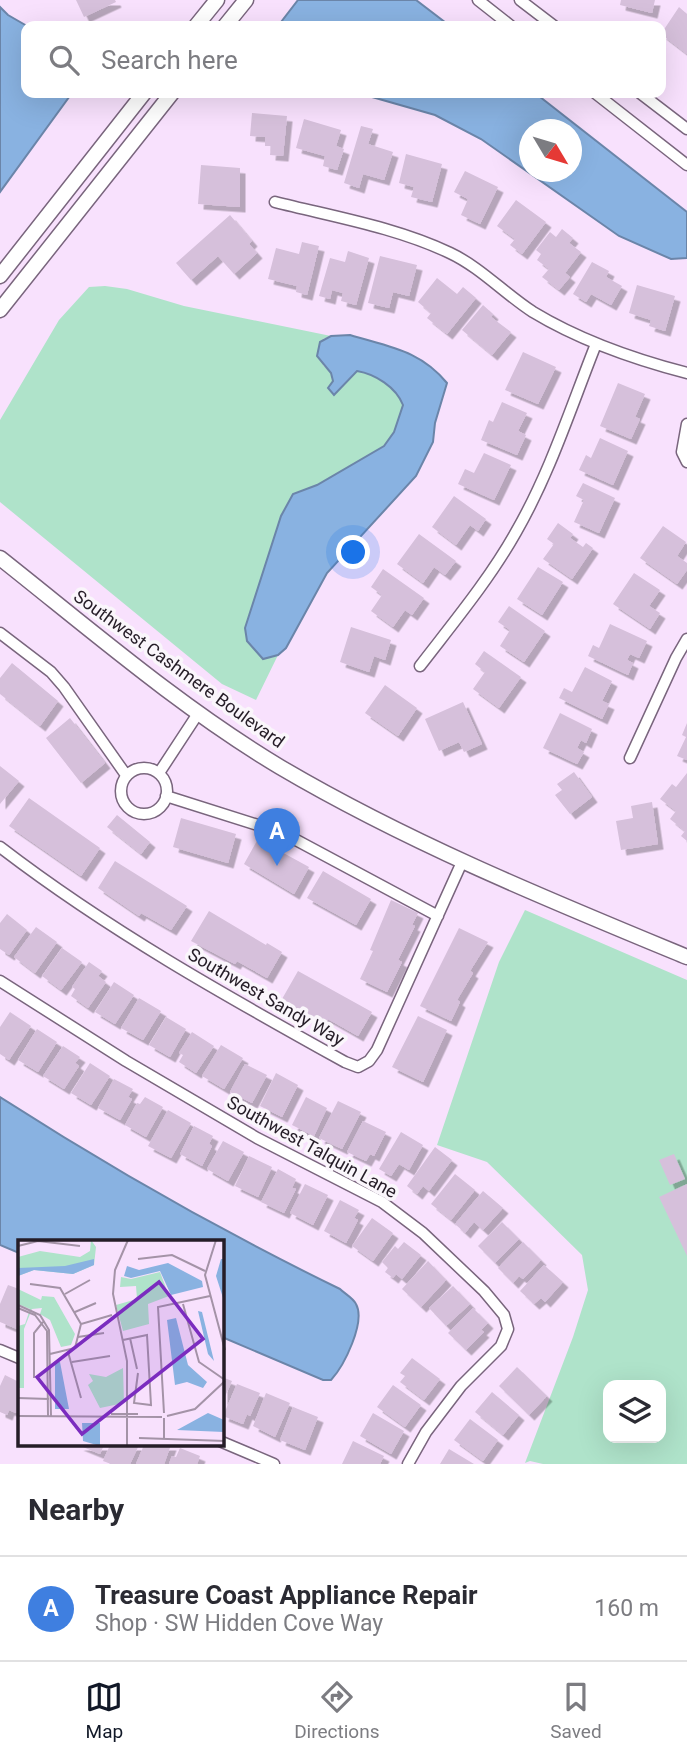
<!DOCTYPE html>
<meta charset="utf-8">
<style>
body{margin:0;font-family:Roboto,sans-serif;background:#f7f7f7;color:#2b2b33}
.controls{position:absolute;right:21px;bottom:21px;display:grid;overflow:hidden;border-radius:14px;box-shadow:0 7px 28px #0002}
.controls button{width:63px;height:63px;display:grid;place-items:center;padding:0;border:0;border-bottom:2px solid #e1e1e2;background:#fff;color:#2b2b33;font:35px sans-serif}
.compass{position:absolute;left:519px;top:119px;width:63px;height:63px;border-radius:50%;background:#fff;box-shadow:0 7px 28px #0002;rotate:128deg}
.you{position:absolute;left:354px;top:553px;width:24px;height:24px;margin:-18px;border:5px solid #fff;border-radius:50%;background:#1a73e8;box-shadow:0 0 0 10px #1a73e833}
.badge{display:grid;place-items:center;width:46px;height:46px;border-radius:50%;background:#111827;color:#fff;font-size:23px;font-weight:700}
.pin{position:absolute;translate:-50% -58px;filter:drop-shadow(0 2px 4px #0008)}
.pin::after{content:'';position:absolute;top:37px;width:24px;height:21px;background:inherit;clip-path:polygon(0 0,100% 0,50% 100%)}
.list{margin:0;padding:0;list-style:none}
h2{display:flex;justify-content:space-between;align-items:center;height:91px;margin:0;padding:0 28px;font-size:30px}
h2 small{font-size:23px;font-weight:400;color:#7c7c81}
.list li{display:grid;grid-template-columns:46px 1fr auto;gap:21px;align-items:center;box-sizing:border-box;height:105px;padding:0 28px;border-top:2px solid #e1e1e2}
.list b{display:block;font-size:26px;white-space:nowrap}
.list p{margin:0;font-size:23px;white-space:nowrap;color:#7c7c81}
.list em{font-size:23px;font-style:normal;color:#7c7c81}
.icon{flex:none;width:38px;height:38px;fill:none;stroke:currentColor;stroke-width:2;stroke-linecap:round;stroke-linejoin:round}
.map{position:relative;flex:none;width:687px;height:1464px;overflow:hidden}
.search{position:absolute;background:#fff;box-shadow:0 7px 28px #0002;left:21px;right:21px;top:21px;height:77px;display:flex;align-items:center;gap:18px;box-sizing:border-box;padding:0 24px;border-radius:14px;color:#7c7c81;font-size:26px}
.sheet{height:196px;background:#fff}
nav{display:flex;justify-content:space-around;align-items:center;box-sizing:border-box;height:98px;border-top:2px solid #e1e1e2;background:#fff;font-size:19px;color:#7c7c81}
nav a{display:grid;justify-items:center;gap:4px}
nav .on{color:#111827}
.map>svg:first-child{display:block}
.green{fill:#afe3ca;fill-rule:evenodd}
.water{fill:#89b2e1;stroke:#6b85a9;stroke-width:2;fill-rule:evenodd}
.building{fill:#d6c0db;filter:url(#shadow)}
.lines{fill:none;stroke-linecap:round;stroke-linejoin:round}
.street-casing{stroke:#79657d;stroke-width:13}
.secondary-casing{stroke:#79657d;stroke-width:17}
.street{stroke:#fff;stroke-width:10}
.secondary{stroke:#fff;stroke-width:14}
.labels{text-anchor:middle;stroke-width:7;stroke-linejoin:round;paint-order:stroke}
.street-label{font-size:18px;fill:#251d27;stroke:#faf6fb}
.inset-road{fill:none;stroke:#a493a7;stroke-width:2}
.view{fill:#7b2cbf;fill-opacity:0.15;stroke:#7b2cbf;stroke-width:3.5}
.inset-edge{fill:none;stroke:#251d27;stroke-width:3.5}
</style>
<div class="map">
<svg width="687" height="1464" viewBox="0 0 687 1464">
<defs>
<filter id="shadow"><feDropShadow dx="5.5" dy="5.5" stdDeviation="0" flood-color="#0004"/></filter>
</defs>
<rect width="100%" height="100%" fill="#f8e1fd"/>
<path class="green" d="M105,286l22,3 57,17 147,30 -8,3v26l8,8 3,22 23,-24c18,3 39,16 47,34l-10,27 -10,14 -67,39 -24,9 -12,22 -34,125 16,18 15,-4 -22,45 -34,-16 -222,-182v-82l59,-100 30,-33z
M525,910l162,70v484h-144l-13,-3 -5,2 48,-126 15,-47 -6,-35 -95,-93 -50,-17 62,-183zM608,1385h53v53h-53z"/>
<path class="water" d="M298,0h118l34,26h-172z
M0,7l8,8 19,11 -1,67h46l-72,99z
M358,93h177l152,119v46l-16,1 -52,-23 -138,-97 -46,-24zM530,130h42v42h-42z
M350,335c39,12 70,15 97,48l-12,40 -2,19 -17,34 -89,97 -41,75 -8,7 -15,4 -16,-18 -2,-13 36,-112 12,-22 24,-9 67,-39 10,-14 9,-27c-7,-18 -28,-31 -46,-34l-23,24 -6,-7 5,-7 -2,-8 -14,-17 3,-14 11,-6z
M0,1097c109,70 223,135 340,192 5,5 13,9 16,15 10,18 -12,62 -25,76h-8l-101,-43v-95h-203v11l-19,-8z"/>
<path class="building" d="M76,0h39l1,2 -32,15z
M621,0h34l-3,13 -32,-8z
M679,7l8,7v40l-26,-20z
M252,113l35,3 -4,40 -13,-1 1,-9h-6v-9l-15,-1z
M304,119l37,11 -5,16 8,3 -7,21 -14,-4 2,-10 -29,-8z
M361,126l12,3 -5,15 25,8 -9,28 -21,-6 -4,14 -15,-5z
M406,154l36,10 -10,38 -21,-5 3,-10 -15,-4z
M201,165l39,3v39l-42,-3z
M465,171l33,16 -18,37 -19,-9 7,-16 -14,-7z
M516,200l30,22 -24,32 -12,-9 5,-6 -18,-13z
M230,215l22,26 -3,3 8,9 -23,21 -16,-18 -27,24 -15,-17z
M562,229l11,9 -4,5 12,9 -16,21 5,4 -11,13 -17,-13 7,-8 -12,-9 4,-6 -5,-4 14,-18 6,5z
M302,242l17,4 -12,49 -11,-3 1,-6 -29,-7 8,-31 23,6z
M348,251l21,7 -13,47 -15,-4 2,-8 -11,-3 -2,9 -11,-3 11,-38 15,4z
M380,256l37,9 -8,31 -16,-4 -4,16 -21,-5z
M592,262l17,9 -3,6 16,9 -11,19 -20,-11 -5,8 -13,-8z
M437,278l20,16 6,-7 13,11 -29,36 -20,-16 4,-5 -13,-11z
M637,285l38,11 -10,35 -16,-5 2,-6 -22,-7z
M483,305l10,9 -2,3 20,15 -19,23 -30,-25z
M523,352l33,15 -18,37 -33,-14z
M618,383l27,11 -10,23 5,2 -9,20 -31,-13z
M502,402l25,11 -9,18 8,4 -9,20 -36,-15 8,-20 4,2z
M600,438l28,13 -15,34 -34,-15 7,-15 5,3z
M484,453l27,12 -17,35 -36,-16 7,-15 9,4z
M583,483l32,15 -16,35 -25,-11 10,-22 -8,-4z
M454,496l32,23 -8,12 -8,-6 -14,20 -24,-18z
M558,523l15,11 -3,4 13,9 3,-4 7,5 -21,31 -29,-20 11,-15 -7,-5z
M663,526l23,16 -9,14 10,7v7l-10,14 -37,-26z
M419,534l37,27 -11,14 -11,-8 -11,16 -26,-19z
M538,567l25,15 -21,33 -25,-16z
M383,569l41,29 -12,17 -7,-5 -12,17 -22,-16 11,-16 -11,-8z
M634,573l26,17 -11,16 11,7 -10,16 -37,-25z
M509,606l36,25 -21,31 -24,-16 10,-16 -12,-8z
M610,624l37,17 -8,17 -9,-4 -3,6 6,3 -5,12 -40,-19 5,-11 6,3z
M351,627l40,13 -6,20 -11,-4 -5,16 -29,-10z
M484,651l37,26 -22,31 -26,-19 12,-17 -10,-8z
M12,663l46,38 -18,25 -40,-32v-16z
M585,667l27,14 -10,20 7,3 -7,15 -43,-21 5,-10 8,4z
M385,685l32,23 -19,28 -33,-23z
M463,702l19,42 -18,8 -5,-10 -20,9 -14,-32z
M560,713l32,16 -6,14 -5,-3 -4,8 7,4 -7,12 -34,-16z
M70,718l35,45 -24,20 -35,-45z
M687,723v37l-10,-4 9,-19 -4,-2z
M0,766l19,15 -19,23z
M574,772l18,25 -22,17 -15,-19 7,-5 -5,-6z
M687,773v68l-6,-5 4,-5 -15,-12 6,-8 -16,-12 12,-15 4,3z
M29,798l71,50 -19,28 -72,-50z
M652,802l6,42 -37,6 -5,-29 17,-3 -2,-12z
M117,815l33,27 -9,12 -34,-27z
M181,818l55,16 -8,29 -55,-16z
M258,839l51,28 -15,27 -50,-30z
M115,861l72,45 -16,24 -30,-17 -2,3 -41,-28z
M323,871l48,28 -15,26 -49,-27z
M391,900l27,13 -6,12 3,1 -17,34 4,2 -15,30 -27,-13 13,-28 -3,-1z
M209,911l57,34 1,-2 15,9 -15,26 -30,-17 -2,3 -44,-23z
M7,914l20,16 -18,25 -9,-6v-26z
M36,927l21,15 -22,31 -21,-16z
M459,928l29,14 -18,29 3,2 -16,27 3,2 -9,19 -31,-15z
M62,948l20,14 -21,28 -19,-14z
M89,962l13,9 -4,5 8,6 -18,26 -17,-12 4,-7 -3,-2z
M298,971l74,41 -14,24 -30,-17 -3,6 -43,-26z
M114,982l20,13 -19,29 -20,-12z
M139,998l22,13 -18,29 -22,-12z
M10,1012l21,14 -22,34 -9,-6v-27z
M418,1016l29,14 -24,52 -31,-15z
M166,1017l20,12 -16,28 -21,-12z
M37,1029l20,13 -19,30 -20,-12z
M192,1032l22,14 -18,27 -17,-11 4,-7 -4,-2z
M221,1045l22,13 -19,31 -22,-13z
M63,1046l17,11 -5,6 4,3 -15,23 -21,-13z
M90,1063l20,13 -19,29 -20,-12z
M245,1064l22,11 -15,28 -22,-11z
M276,1073l22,12 -16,32 -22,-11z
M114,1079l19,10 -5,8 4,2 -12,21 -22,-12z
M145,1097l18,10 -17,30 -21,-12 12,-22 3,1z
M306,1097l21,11 -13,28 -22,-11z
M338,1101l23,11 -19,37 -23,-11z
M168,1110l23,13 -20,35 -23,-12z
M363,1121l23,11 -12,24 -4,-2 -4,7 -19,-9z
M194,1126l19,10 -4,8 3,2 -10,20 -22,-12z
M401,1132l22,13 -14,25 -10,-6 -8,12 -12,-7z
M223,1141l21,11 -16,29 -21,-12z
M435,1147l17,13 -23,31 -6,-5 -6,8 -10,-8z
M674,1154l11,25 -15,6 -11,-25z
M249,1156l23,11 -14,30 -23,-11z
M278,1169l18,10 -4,9 4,1 -12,24 -23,-11z
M455,1174l20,16 -24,30 -20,-16z
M305,1184l23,11 -15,30 -23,-12z
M687,1184v72l-28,-59z
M483,1191l20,17 -20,22 -9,-8 -9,11 -10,-9z
M340,1200l19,10 -5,8 4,2 -12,23 -22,-12z
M372,1218l21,15 -20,28 -21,-15z
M502,1222l17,17 -24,24 -17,-17z
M404,1242l17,13 -19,24 -6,-5 -3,4 -8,-6 3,-4 -6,-6 13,-16 3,3z
M523,1242l18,18 -18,19 -4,-3 -6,7 -15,-15z
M428,1261l18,19 -25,27 -19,-18z
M544,1265l19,17 -18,20 -4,-4 -7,6 -14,-13z
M8,1285l11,4v34l-2,6 -17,-7v-18z
M453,1286l17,18 -24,22 -17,-18z
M473,1308l15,15 -7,7 3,2 -18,18 -18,-17z
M412,1358l28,21 -16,21 -24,-18 5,-6 -5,-3z
M517,1367l30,29 -18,19 -30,-29z
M5,1375l14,7v24l-3,7 -7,-3 -2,5 -7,-3v-26z
M222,1377l10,4 -10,22z
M237,1384l23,9 -10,23 -3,-2 -4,10 -20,-8z
M393,1385l28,20 -16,22 -28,-20z
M492,1392l27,23 -16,20 -28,-23z
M266,1393l24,10 -15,34 -22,-11z
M293,1407l25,10 -13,33 -25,-10z
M373,1413l31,18 -13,23 -31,-18z
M470,1419l28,21 -15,21 -29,-21z
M353,1441l31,15 -4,8h-38z
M78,1445h26l-4,9z
M110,1445h29l-9,19h-19l-8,-3z
M144,1445h27l-7,19h-28z
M180,1448l20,8 -3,8h-28l3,-8 4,1z
M449,1449l25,15h-34z"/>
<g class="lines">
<g class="street-casing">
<path id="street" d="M478,0l33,26
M520,0l34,26
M595,93l92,72
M640,93l47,36
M275,202c59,15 120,25 175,51 30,14 55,41 83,59 48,29 100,47 154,61
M687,424l-5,28 5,10
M0,633l51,39 13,15 62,88
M420,666c33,-43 69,-86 96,-134 34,-59 55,-125 80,-188
M630,758l46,-100 11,-19
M121 791a23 23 0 1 1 46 0a23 23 0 1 1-46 0Z
M159,773l40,-61
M166,796l117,37 155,83
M0,847c108,83 226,149 345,215l13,5 11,-6 8,-11 85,-188
M0,981l126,80 131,77 125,64 41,31 61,58 20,24 4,14 -7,17 -40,40 -35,46 -18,32
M0,1350l19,8
M222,1442l52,22"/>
</g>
<g class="secondary-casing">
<path id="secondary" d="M196,26l21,-26
M225,26l21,-26
M0,276l144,-183
M0,310l172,-217
M0,558c91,72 180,149 280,209 129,76 269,133 407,190"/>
</g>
<use href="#street" class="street"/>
<use href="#secondary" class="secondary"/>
</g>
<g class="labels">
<g class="street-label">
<text transform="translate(179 669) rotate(36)" y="6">Southwest Cashmere Boulevard</text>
<text transform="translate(266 997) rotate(30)" y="6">Southwest Sandy Way</text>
<text transform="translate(312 1147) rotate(29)" y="6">Southwest Talquin Lane</text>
</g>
</g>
<g transform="translate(18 1240)">
<rect width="206" height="206" fill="#f8e1fd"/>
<path d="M73,0l5,7 -2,18 -21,9 -39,-4 -16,6v-19l22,-6 40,6 10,-6zM142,32l9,24 -21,8 1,20 -26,7 -7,-26 21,-6 -1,-13 -16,1 1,-10 10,2zM0,49l23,11 1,-4 12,1 21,37 -4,11 -10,2 -11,-27 -10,-6 2,-6 -10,1 -8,20v59h-6v-62l7,-2 5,-15 -12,-5zM105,128l1,35 -24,5 -12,-23 5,-4 -4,-7 17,3z" fill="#afe3ca"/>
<path d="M76,19v6l-21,9 -39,-4 -16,6v-8l47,-2zM203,19h3v42l-8,-25zM150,23l34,18 1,6 -32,8 -11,-24 -29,7 -7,-2 3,-10 12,4zM180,71l4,1 12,49 -6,-7zM158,78l12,47 19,17 -4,6 -16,-6 -12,3 -8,-65zM37,121l5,1 9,47h-14zM190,173l16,7v12l-47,-2zM64,183h18v23l-17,-5z" fill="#89b2e1"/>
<path class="inset-road" d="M198,0l-11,35 20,75M0,6l20,-5 42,5M120,19l34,-4 33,16M12,44l30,4 21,36M47,54l25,-14M165,64l16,58 26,18M0,65l22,10 9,15 2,86M0,68l17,7 12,16 1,85M57,72l21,-9M60,97l26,-4M112,98l7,31M105,100l24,-5 4,70 -17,-2 4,-30M50,112l13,46M32,114l25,-6 6,-24 31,-9M54,122l38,-6M16,138v-45l9,-11M0,158l31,1M146,173l-6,-106 52,-11M93,174h27M0,176l144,1M149,176l28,-7 30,-28M121,198l86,3M146,200v-22M109,206v-85l-14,-67 2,-24 13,-30"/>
<path class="view" d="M141,42l44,57 -121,95 -45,-57z"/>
<rect width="206" height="206" class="inset-edge"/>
</g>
</svg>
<div class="controls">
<button><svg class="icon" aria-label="layers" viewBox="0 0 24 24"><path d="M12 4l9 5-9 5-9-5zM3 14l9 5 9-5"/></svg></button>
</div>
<svg class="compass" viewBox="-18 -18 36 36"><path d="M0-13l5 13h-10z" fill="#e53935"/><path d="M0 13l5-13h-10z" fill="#7c7c81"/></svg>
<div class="you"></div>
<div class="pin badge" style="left:277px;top:866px;background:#3f7fe0">A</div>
<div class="search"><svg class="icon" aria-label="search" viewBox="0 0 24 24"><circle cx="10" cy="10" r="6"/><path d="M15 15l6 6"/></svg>Search here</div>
</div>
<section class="sheet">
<h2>Nearby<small></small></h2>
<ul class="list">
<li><span class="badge" style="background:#3f7fe0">A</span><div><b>Treasure Coast Appliance Repair</b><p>Shop · SW Hidden Cove Way</p></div><em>160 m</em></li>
</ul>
</section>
<nav>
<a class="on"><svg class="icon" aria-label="map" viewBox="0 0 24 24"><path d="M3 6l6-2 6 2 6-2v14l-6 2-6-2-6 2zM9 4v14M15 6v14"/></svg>Map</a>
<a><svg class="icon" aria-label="directions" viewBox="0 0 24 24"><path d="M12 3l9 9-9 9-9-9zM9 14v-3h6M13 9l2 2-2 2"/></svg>Directions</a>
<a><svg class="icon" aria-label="saved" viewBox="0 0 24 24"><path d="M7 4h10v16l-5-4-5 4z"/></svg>Saved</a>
</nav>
